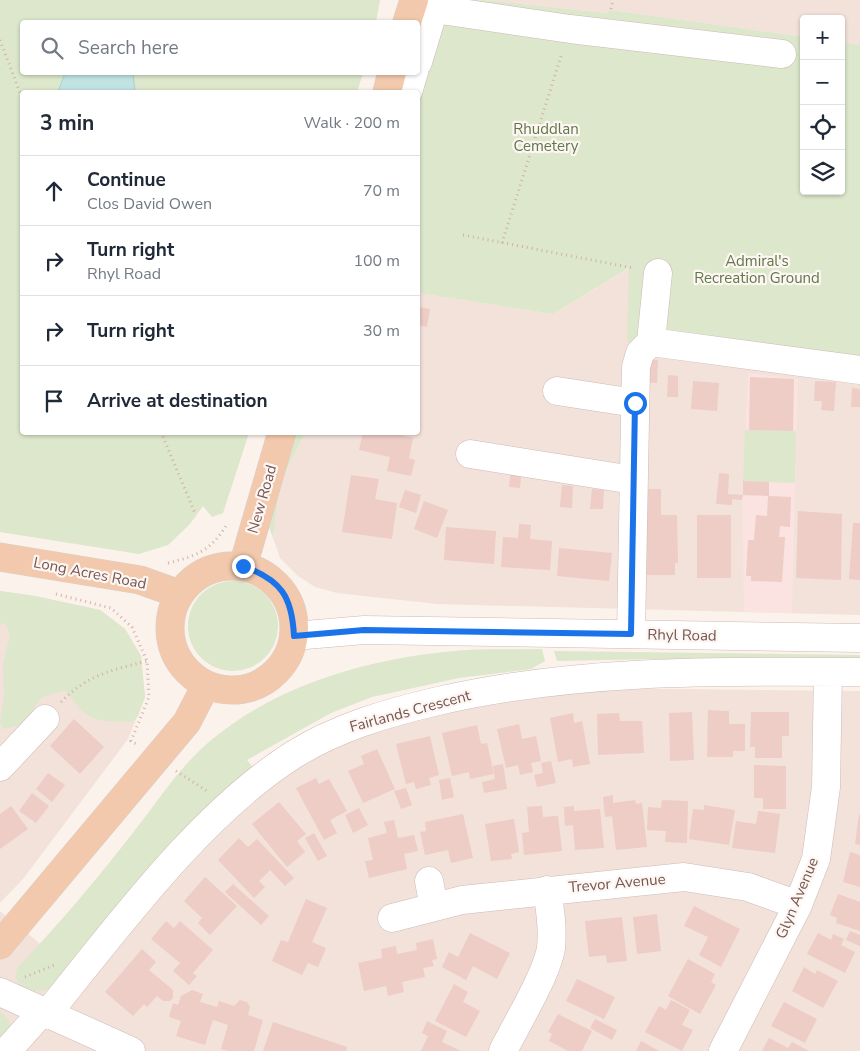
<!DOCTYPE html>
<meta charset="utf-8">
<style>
body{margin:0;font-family:"Nunito Sans",sans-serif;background:#f2f2f3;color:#1f2937}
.controls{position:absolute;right:15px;top:15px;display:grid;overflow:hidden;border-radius:5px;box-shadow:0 1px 4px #0004}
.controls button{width:45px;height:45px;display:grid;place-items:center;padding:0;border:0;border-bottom:1px solid #e0e1e3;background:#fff;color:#1f2937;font:25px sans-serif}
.stop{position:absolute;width:15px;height:15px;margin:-11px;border:4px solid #1a73e8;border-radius:50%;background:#fff}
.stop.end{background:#1a73e8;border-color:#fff;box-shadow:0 1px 5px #0008}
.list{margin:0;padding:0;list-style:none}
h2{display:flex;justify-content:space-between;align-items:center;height:65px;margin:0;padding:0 20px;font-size:21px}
h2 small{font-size:16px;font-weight:400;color:#747a83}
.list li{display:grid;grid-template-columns:32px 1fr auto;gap:15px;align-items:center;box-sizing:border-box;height:70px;padding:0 20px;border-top:1px solid #e0e1e3}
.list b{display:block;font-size:19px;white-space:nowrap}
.list p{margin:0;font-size:16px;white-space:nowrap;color:#747a83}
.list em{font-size:16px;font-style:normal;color:#747a83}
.icon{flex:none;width:28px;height:28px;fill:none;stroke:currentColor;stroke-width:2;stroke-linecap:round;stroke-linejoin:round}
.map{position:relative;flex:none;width:860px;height:1051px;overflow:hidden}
.search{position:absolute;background:#fff;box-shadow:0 1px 4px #0004;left:20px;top:20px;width:400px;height:55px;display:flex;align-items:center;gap:12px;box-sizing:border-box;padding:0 18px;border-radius:5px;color:#747a83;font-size:19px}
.panel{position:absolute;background:#fff;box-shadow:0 1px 4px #0004;left:20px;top:90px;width:400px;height:345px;border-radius:5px}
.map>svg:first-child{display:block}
.residential{fill:#f2e2da}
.commercial{fill:#fae3e1}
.green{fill:#dce7cb}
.water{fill:#c1e3e1;stroke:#a9d4d1}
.building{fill:#edcdc6}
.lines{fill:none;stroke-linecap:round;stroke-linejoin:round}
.minor-casing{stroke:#cebab5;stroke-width:29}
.major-casing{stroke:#d8d0ce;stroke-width:29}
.path{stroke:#d3b0a9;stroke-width:3;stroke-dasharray:1 4;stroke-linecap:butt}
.minor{stroke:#fff;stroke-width:28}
.major{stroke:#f2c9ac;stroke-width:28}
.route{stroke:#1a73e8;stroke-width:6}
.labels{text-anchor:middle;stroke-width:4.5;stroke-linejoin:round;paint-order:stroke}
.park-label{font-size:15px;fill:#61784a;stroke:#fdf6f2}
.street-label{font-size:15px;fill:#745651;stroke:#fdf6f2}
</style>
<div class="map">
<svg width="860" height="1051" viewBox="0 0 860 1051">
<rect width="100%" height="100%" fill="#fbf2eb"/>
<path class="residential" d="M484,0h376v42l-2,3 -17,-3v-23h-37v18l-193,-27 -4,3z
M630,268l230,109v238l-423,-11 -64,-7 -36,-4 -22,-6 -17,-11 -18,-18 -7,-20 5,-39 6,-24 21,-42 113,-1v-139l135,21z
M0,591l35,5 65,14 25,19 16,27 4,41 -17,42 -105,140 -23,24z
M597,688l263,3v360h-860v-140l87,71 70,-85 73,-77 49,-41 45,-28 51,-23 101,-21z"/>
<path class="commercial" d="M748,373l50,6 -6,234 -48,-1 -2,-112z"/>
<path class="green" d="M0,0h380l-4,22h-354v50l341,1 -6,19h-335v340l227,1 -26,80 -11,4 -9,-11 -13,18 -22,21 -29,9 -139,-22z
M451,0h33l122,13 5,-3 193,27v154h37v-149l17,3 2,-3v335l-233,-35 2,-74 -76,46 -135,-21v-193z
M745,430l51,1 -1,52 -52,-2z
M294,433h11l-21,42 -6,24 -5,39 -5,-14z
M188 626a45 45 0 1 1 90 0a45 45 0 1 1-90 0Z
M0,591l35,5 65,14 25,19 16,27 4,41 -7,19 -6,6c-40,-1 -43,0 -67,-32l-23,7 -21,28 -17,4 -4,-6 4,-27 -1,-33 7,-28 -4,-11 -6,-1z
M542,649l3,12 -14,8 -72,9 -87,19 -41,16 -84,47 8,10 -201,215c-18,15 -48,0 -35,-19 41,-43 80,-89 116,-136 21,-26 39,-55 64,-79 65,-61 158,-90 245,-99 32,-4 66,-2 98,-3z
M554,651l306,4v5l-206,-1 -97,2z
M0,1011l10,10v6l-10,16z"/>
<path class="water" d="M65,73h68l2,19h-77z"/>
<path class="building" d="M418,307l12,2 -3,18 -9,-2z
M642,359l16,1 -1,23 -16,-1z
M668,375l10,1v21h-11z
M750,377l44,2 -1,52 -44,-1z
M693,381l26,2 -2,28 -26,-2z
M815,381l21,1 -2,29 -13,-1 1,-9h-8z
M852,388l8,1v18h-9z
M363,432h34l-1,2 17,4 -4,20 6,2 -4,16 -24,-5 3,-14 -31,-7z
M511,467l11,1 -2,20 -11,-1z
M719,473l10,1 -1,20 15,1 -1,5 -10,-1v6l-16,-1z
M351,475l28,4 -4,20 22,4 -5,36 -50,-7z
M743,481l26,1v14l-26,-1z
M562,485l11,1 -1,22 -12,-1z
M592,489l12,1 -1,19h-13z
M641,489h20v26h16l1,48h-3v12h-34z
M405,490l16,5 -5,18 -17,-6z
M768,496l23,1 -1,30 -10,-1 -1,11h6l-3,45 -31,-1v-5h-5l2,-36h6l2,-25 11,1z
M424,501l24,9 -11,28 -23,-9z
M798,511l44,3 -1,66 -45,-2z
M697,515h34v63h-34z
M853,523h7v57l-11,-1z
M519,524l12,1 -1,14 22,2 -2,29 -49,-3 2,-30 15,1z
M446,527l50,4 -2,33 -50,-4z
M559,548l53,5 -3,28 -52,-5z
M708,710l21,1v13h16v27h-12v6h-26z
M692,712l2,48 -24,1 -1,-48z
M751,712h38v24h-7v22h-27v-11h-5z
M573,713l1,10 8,-2 8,43 -17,3 -1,-8 -14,3 -8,-44z
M619,713l1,8h22l2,32 -46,2 -1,-41z
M74,719l30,28 -24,27 -30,-28z
M519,724l3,15 14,-3 5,25 -10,2 2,9 -13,3 -2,-10 -12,3 -9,-39z
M477,725l4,19 6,-1 7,31 -24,5 -1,-7 -17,4 -10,-43z
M430,736l9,39 -10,3 2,7 -15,4 -2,-7 -8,2 -10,-40z
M377,749l18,40 -32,14 -15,-32 16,-7 -3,-8z
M551,761l5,22 -19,4 -3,-12 9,-2 -2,-10z
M503,764l4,25 -23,4 -2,-11 13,-3 -2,-13z
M754,765l32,1v43h-23v-11h-9z
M48,773l17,12 -13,17 -16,-13z
M316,778l3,6 10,-5 18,32 -17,9 7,13 -13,7 -28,-52z
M450,778l4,19 -12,3 -3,-20z
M406,788l6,17 -11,4 -7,-18z
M32,793l17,13 -13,17 -17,-12z
M613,795v8l22,-3 1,4 6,-1 5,44 -31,3 -4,-34 -7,1 -2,-20z
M662,800l26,1 -1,42 -22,-1 1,-11 -19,-1 1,-23 13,1z
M279,802l27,32 -9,7 8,11 -18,15 -35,-43z
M704,805l31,5 -6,35 -40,-6 4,-30 11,1z
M11,806l17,23 -28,20v-35z
M542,806l1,11 15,-1 4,35 -38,4 -2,-22 7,-1 -2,-25z
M574,806v5l26,-2 4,39 -29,2 -2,-25 -8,1 -1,-19z
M359,808l9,17 -15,8 -8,-18z
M758,811l22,3 -5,39 -43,-5 4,-27 20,3z
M463,814l10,44 -22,5 -3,-13 -23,5 -5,-23 6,-1 -1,-9z
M859,815h1v30l-5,-1z
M514,819l5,33 -8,2 1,5 -21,2 -6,-37z
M394,820l4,18 16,-3 4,16 -14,3 3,15 -38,9 -4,-17 8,-1 -5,-22 19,-5 -3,-11z
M314,833l13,23 -9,5 -13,-23z
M239,838l9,9 9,-8 37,39 -9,8 -15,-16 -11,11 6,6 -11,11 -36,-38z
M850,852l10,3v32l-17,-5z
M205,877l32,29 -27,29 -12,-12 4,-5 -18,-17z
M233,884l36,32 -8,9 -36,-33z
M838,894l22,8v29l-24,-8 1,-5 -7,-3z
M306,899l21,9 -15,34 14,6 -8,19 -10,-4 -6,12 -30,-14 9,-21 7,2z
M694,906l46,23 -19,38 -22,-12 9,-18 -24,-11z
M657,914l4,37 -24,3 -4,-37z
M622,917l5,44 -20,2 -1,-8 -17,2 -4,-36z
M166,921l8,7 6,-7 33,29 -20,23 4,3 -8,9 -16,-14 7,-8 -29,-24z
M850,931l10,4v11l-14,-6z
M470,933l40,20 -13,26 -24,-13 -7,14 -24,-13 7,-15 9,5z
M818,933l13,7 2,-6 11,5 -3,6 14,7 -10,21 -38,-19z
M433,939l4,20 -5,1 2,6 -11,2 2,9 -23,5 2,10 -16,4 -2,-10 -22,5 -6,-28 24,-5 -1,-9 15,-3 1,8 20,-4 -1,-7z
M142,949l14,13 -7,8 24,20v8l-3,3h-7l-6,-5 -10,11 -3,-3 -11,12 -28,-24z
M688,959l27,15 -4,8 5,3 -16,29 -32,-18z
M804,967l11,7 2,-4 21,11 -15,27 -31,-17z
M577,979l38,18 -11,22 -38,-18z
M454,984l14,8 -5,10 17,9 -14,26 -31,-16z
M192,990l11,4 -3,8 17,5 2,-6 15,5 6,-6 7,2 3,5 -2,8 15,5 -9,31h-26l-7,-2 7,-24 -15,-5 -8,25 -29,-9 5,-15 -12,-4 4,-14 5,2 3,-9z
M671,1000l19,10 -8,15 11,5 -11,21 -37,-19 14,-26 7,4z
M784,1002l33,17 -12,24 -34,-17z
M558,1014l34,17 -10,20h-14l-19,-10 3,-7 -4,-2z
M595,1019l22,11 -5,10 -22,-12z
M427,1021l20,10 -5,11 19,9h-40l7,-15 -6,-3z
M273,1022l74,25 -1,4h-83z
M769,1038l19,10 4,-6 17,9h-47z
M641,1041l18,10h-23z"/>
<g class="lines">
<g class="minor-casing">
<path id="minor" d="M434,9l136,20 212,25
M418,62l16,-53 -5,-9
M408,92l6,-20
M651,342l209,28
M651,342l7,-69
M557,391l78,12
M470,454l163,26
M631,634l5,-267 4,-14 11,-11
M294,636l70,-6 496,8
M0,767l45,-48
M429,881l5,26
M392,918l70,-18 222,-23 64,10 50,18
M0,992l131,59
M47,1014c71,-87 151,-198 246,-259 45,-28 94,-42 145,-54 139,-32 280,-30 422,-29
M7,1051l35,-39
M503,1051c13,-26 44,-77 48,-103 2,-20 -1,-39 -4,-58
M723,1051l75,-146 18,-46 10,-72 2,-115"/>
</g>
<g class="major-casing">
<path id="major" d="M407,22l7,-22
M387,92l5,-20
M0,557l140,23 39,14
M170 628a62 62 0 1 1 124 0a62 62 0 1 1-124 0Z
M243,566l39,-134
M0,945l187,-223 19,-37"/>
</g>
<path class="path" d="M611,9l2,-9
M0,40l22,58
M463,235l170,33
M502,243l60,-190
M161,432l34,81
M168,563c29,-7 44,-13 59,-39
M56,594l55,14 21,19 15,34 2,36 -18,44 5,3
M61,702c26,-27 51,-32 86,-41
M176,771l31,20
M25,977l29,-12"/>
<use href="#minor" class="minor"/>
<use href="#major" class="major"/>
</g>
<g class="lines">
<path class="route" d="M243,566c38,14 49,30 51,70l70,-6 267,4 4,-231"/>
</g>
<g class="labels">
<g class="park-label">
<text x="546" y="134">Rhuddlan<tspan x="546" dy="17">Cemetery</tspan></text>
<text x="757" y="266">Admiral's<tspan x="757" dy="17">Recreation Ground</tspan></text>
</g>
<g class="street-label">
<text transform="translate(262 499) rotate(-74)" y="5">New Road</text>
<text transform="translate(90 573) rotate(11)" y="5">Long Acres Road</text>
<text transform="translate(682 635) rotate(1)" y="5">Rhyl Road</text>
<text transform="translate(410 711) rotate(-15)" y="5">Fairlands Crescent</text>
<text transform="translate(617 883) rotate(-5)" y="5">Trevor Avenue</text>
<text transform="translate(797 898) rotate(-67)" y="5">Glyn Avenue</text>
</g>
</g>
</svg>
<div class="controls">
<button>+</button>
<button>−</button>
<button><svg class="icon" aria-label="locate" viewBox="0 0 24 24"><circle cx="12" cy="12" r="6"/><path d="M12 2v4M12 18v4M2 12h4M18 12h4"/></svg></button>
<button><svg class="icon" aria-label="layers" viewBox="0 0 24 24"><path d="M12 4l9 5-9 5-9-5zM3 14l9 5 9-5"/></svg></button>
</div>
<div class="stop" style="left:635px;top:403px"></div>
<div class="stop end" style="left:243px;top:566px"></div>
<div class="search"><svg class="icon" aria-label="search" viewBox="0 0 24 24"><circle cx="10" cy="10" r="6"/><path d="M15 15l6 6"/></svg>Search here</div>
<section class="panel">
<h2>3 min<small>Walk · 200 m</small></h2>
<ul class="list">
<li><svg class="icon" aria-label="ahead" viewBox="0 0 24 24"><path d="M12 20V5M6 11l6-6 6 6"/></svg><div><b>Continue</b><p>Clos David Owen</p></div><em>70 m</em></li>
<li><svg class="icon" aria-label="right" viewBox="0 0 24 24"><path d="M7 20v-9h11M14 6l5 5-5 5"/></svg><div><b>Turn right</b><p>Rhyl Road</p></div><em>100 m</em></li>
<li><svg class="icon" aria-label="right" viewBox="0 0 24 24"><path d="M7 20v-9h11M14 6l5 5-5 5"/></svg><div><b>Turn right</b></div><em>30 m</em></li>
<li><svg class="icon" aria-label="arrive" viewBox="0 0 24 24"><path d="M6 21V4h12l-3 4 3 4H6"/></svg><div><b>Arrive at destination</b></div></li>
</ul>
</section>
</div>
